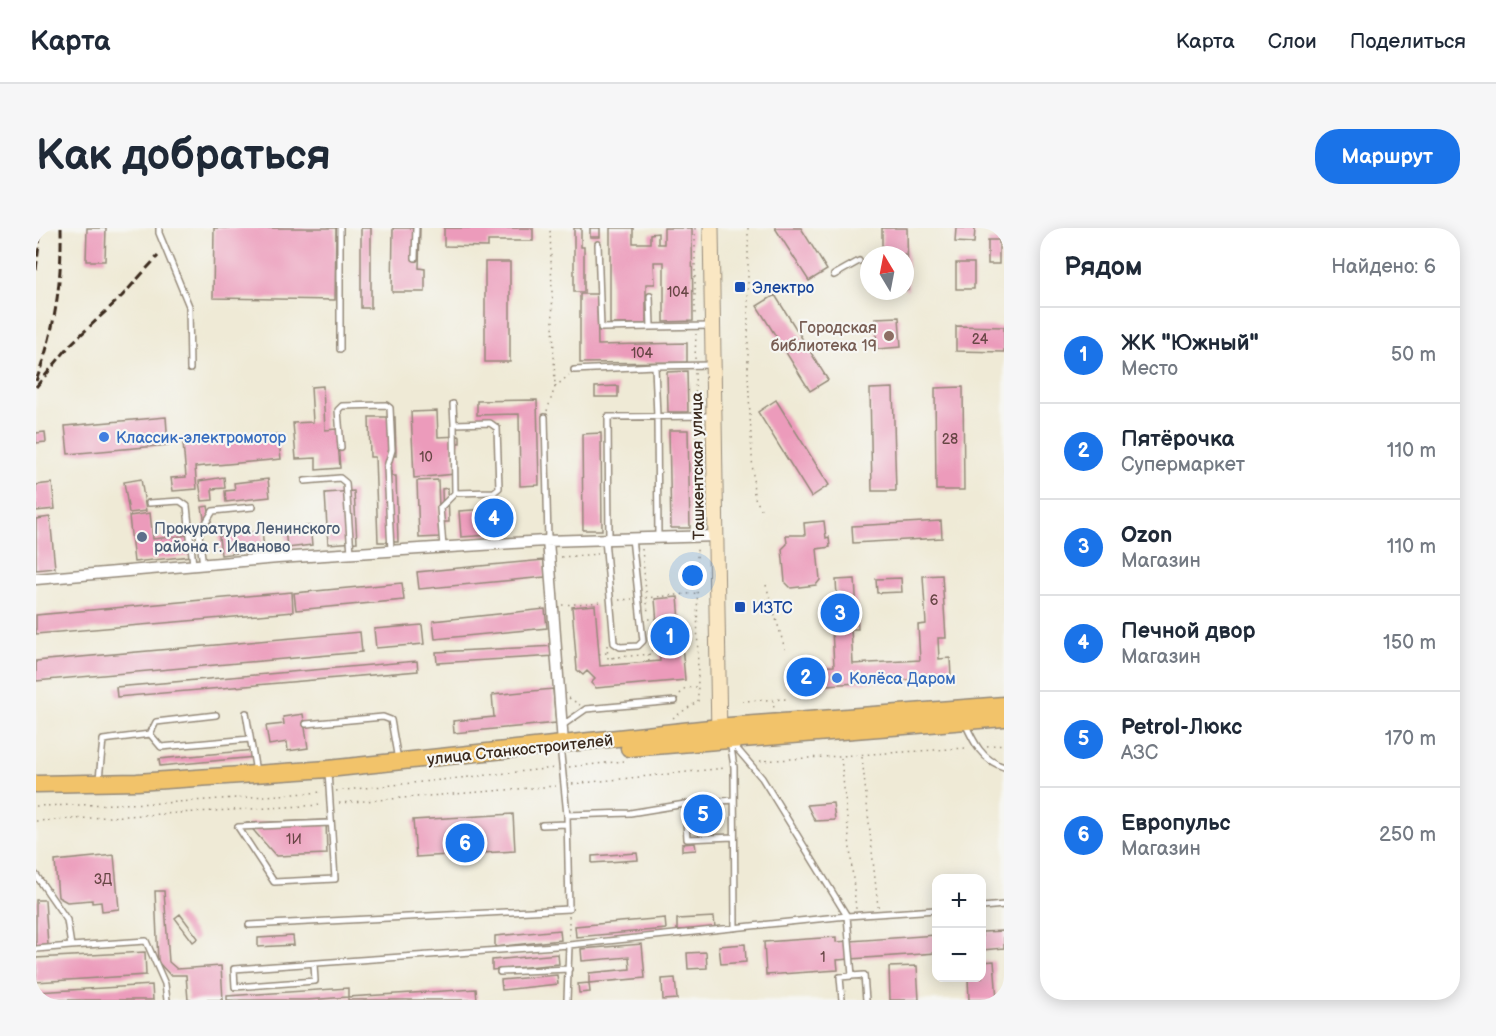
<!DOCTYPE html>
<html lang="ru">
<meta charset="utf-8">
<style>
body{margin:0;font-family:"Balsamiq Sans",sans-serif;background:#f6f6f7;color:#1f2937}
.controls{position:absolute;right:18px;bottom:18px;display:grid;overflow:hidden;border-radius:12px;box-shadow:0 3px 15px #0003}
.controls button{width:54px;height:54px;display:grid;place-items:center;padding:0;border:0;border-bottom:2px solid #e0e1e3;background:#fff;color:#1f2937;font:30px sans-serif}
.compass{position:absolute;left:824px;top:18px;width:54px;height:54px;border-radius:50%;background:#fff;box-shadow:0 3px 15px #0003;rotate:350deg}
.you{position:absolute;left:657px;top:348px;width:21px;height:21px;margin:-15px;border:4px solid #fff;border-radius:50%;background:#1a73e8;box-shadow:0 0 0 9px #1a73e833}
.badge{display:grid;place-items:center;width:39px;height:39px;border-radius:50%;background:#1a73e8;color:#fff;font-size:20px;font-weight:700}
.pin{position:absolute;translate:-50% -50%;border:3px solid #fff;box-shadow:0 2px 6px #0006}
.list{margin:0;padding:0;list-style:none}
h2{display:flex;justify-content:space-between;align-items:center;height:78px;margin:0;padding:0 24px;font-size:26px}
h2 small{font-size:20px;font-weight:400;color:#747a83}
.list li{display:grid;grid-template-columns:39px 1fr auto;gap:18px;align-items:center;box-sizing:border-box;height:96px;padding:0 24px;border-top:2px solid #e0e1e3}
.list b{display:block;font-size:22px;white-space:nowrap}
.list p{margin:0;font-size:20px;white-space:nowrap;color:#747a83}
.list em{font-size:20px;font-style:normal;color:#747a83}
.map{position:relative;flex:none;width:968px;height:772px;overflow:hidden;border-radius:24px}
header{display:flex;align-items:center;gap:36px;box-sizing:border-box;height:84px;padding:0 30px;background:#fff;border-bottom:2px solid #e0e1e3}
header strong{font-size:28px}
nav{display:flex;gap:33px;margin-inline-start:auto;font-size:21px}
.intro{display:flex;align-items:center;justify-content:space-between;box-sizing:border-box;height:144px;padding:0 36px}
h1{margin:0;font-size:42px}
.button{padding:15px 27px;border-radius:24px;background:#1a73e8;color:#fff;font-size:21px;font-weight:700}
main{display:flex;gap:36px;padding:0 36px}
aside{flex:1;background:#fff;border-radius:24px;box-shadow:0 3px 15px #0003}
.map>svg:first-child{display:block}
.building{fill:#ec9bbb}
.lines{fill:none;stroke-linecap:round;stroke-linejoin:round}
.service-casing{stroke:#958a7a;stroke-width:8}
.minor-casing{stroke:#958a7a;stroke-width:13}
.secondary-casing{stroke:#958a7a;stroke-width:17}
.primary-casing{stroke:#958a7a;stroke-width:19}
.path{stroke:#958a7a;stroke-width:1.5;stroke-dasharray:1.5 4.5;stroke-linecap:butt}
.service{stroke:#fff;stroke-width:5}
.minor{stroke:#fff;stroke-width:10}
.secondary{stroke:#fae7c3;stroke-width:15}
.primary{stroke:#f2c36a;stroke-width:16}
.rail{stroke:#3b2a1e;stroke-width:3;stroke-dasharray:9 4.5;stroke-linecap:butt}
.transit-dot{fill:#1a4fb4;stroke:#f6f6f2;stroke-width:2}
.education-dot{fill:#8d6e63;stroke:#f6f6f2;stroke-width:2}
.shop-dot{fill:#3f7fe0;stroke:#f6f6f2;stroke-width:2}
.service-dot{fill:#5c6f8a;stroke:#f6f6f2;stroke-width:2}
.labels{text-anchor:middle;stroke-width:4.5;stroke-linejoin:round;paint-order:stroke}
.number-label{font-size:14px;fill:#674645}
.transit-label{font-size:16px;fill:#164399;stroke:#f6f6f2;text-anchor:start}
.education-label{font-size:16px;fill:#785e54;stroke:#f6f6f2;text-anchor:end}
.shop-label{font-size:16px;fill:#366cbe;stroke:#f6f6f2;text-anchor:start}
.street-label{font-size:16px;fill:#3b2a1e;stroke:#f6f6f2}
.service-label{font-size:16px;fill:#4e5e75;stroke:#f6f6f2;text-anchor:start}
</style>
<header>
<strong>Карта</strong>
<nav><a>Карта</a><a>Слои</a><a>Поделиться</a></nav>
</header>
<div class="intro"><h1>Как добраться</h1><a class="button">Маршрут</a></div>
<main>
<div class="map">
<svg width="968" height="772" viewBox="0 0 968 772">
<rect width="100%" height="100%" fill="#f6f6f2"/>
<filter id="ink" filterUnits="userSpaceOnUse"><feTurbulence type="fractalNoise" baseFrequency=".0167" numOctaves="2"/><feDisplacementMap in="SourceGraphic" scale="12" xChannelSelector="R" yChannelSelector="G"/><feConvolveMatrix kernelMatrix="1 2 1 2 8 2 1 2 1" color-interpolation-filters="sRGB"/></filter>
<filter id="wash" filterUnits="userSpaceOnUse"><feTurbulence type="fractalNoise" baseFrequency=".008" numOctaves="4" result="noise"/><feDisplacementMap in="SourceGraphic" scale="24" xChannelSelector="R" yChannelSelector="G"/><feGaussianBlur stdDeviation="1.35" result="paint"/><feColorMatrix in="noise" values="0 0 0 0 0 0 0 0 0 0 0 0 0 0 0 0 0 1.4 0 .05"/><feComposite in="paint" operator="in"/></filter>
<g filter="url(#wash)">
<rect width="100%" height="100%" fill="#efead6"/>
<g id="blocks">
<path class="building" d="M51,0h19l-1,33h-19z
M178,0h122l-1,72 -122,-2z
M325,0h10v80h-10z
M357,0h27l-1,40 6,1v23h-33z
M408,0h89v13h-45v6l-44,-1z
M538,0h7v19h3v45h-10z
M554,0h10v9h-10z
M574,0h23v15h17v-9l8,-1v11h6v-16h28l1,93 -29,1v-60h-10l1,22h-9v40h-36z
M739,0h26l26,42 -18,11z
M846,0h25l1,62h-3v-35h-23z
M920,0h19l-1,15 -19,-1z
M952,12h11v24h-11z
M449,34h25v100h-25z
M920,35h18v26h-18z
M544,66h17l1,51 89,-2v19l-107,1z
M739,67l53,85 -18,11 -53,-85z
M863,89l2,30 -24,2 -2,-31z
M920,98l48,1v25l-48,-1z
M651,143l1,41h-20l-1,-40z
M287,158l2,44 12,-1 3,39 -24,2v-12l-20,1 -3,-36 20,-1 -2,-35z
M582,158v11h-23v-10z
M927,159l1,103h-28l-1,-102z
M857,160l3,103h-24l-2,-102z
M501,172l2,85 -19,1 -1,-72 -42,1v-14z
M740,172l53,85 -18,12 -53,-85z
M401,183l1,26 22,-1v7h-7l2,31 -41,4 -3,-66z
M130,189l2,28 -100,9 -3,-28z
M333,189h26l1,39h-5l1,20h4l2,66h-20l-3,-85h-5z
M633,202h19l2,98h-19z
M9,204l1,10 -10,1v-10z
M565,205l1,97h-19l-1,-96z
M242,206l3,25 -86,8 2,22 -24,2 -2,-13 15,-1 -3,-34z
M188,249l1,11 -13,1 1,11 -11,1 -3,-20z
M105,251l5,32 -17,2 -5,-31z
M232,251l2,18 -44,5 -1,-11 10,-1 -1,-7z
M402,252l2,57 -21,1 -2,-57z
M16,255l3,26 -19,2v-26z
M412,260l1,34h-6l-1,-33z
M318,263l3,51 -29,2 -3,-51z
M172,278l4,22 -6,1 -4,-22z
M466,280l2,26 -43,3 -2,-26z
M114,285l3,26 36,-4 2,21 -57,6 -5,-46z
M14,289l5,51 -19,2v-51z
M788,293l2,17 3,-1 1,10 -13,2 3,31 -4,5 -25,3 -6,-6 -3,-33 5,-5 -1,-9h19l-1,-12z
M905,293l1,17 -89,5 -1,-17z
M274,298l2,19 -25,3 -2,-20z
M226,303l2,19 -43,5 -2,-19z
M508,332l1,17 -126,12 -2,-17z
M906,347l4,63h-8l1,21 11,-1 1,19 -125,8 -8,5 -9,1 -8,-7v-13l4,-4 29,-1 -2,-36h7l-3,-50 19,-1 3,50h-7l2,35 67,-4 -2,-35 8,-1 -3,-48z
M865,350l1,14 -25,1 -1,-14z
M366,355l2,17 -108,10 -2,-17z
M256,364l1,20 -257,22v-19z
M642,369l7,83 -89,8 -5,-5 4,-4 -8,-8 -4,4 -6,-5 -5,-63 23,-2 5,61 60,-5 -5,-62z
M509,381l2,19 -112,11 -2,-18z
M386,397l2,19 -48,4 -2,-19z
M324,404l2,20 -326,29v-20z
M520,418v10l-119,7 -1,-11z
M381,433l1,10 -301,26 -1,-10z
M517,461l3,34 -102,10 -1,-12 41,-4 -2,-22z
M267,486l5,34 -20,3 -1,-9 -18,3 -3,-19 18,-2 -1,-7z
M218,522l1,7 -95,9 -1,-7z
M797,575l2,17 -20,1 -8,-16z
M477,586l2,37 -99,6 -3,-37z
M290,592l1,34 -51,2 -29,-33z
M659,615l1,7 -14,1v-7z
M601,625l1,7 -46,3v-7z
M78,627l5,54 -17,2 -1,-9 -9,1v-3l-25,2 -9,-5 -3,-36z
M119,663h9l5,71 8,7 44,-3 2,34h-35l-2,-25h-16l-12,-13z
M0,672h9l3,45 -12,1z
M144,686l18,24 -5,4 -18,-24z
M678,689l1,11 -38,2v-11z
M629,690l1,11 -90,8 -1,-11z
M524,702l1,10 -66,7v-11z
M968,703v17l-22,2v-18z
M900,707v18l-99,7 1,10 -72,5 -2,-33 72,-5v5z
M257,708l1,9 -36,2v-9z
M606,716l3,34 -56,5 1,9 -11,1 -1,-9 11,-1v-10l41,-4 -1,-12 -47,4 -1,-12z
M709,716l1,18 -25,2 -2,-18z
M109,724l1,23 -110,7v-24z
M670,724l1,16 -19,1 -1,-16z
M522,726l1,10 -67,6v-10z
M958,733l3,39h-28l-1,-22h14v-16z
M881,738l2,34h-29l-1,-33z
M521,747l1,9 -56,6 -1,-10z
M639,750l2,21 -14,1 -1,-21z
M116,757l1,15h-116v-8z
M312,760v9l-41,3h-80v-4z
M440,761l1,11h-129v-3z"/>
</g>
</g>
<g filter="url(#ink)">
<use href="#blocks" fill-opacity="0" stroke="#958a7a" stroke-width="1.5"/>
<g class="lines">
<g class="service-casing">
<path id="service" d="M123,0v5l30,73 1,63
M562,16l3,84 50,-1
M379,30l1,-30
M798,47l25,-14
M614,68l1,31 60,-1
M304,121v-121
M538,142l81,-4
M417,176l1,20
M509,189l3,123
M305,220l-3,-38 4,-4 44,-1 4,3 2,42 -5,17 4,84
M269,253l35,-3 6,5 5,70
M113,275l31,-2 7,5 6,59
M622,310l-1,-121 -2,-51 58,-1
M569,311l9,104 6,4 18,-1 5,-5 -11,-103
M573,311l-1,-122 105,-1
M407,319l-3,-39 15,-15 39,-1 5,-4 -2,-60 -7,-5 -36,1 1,69
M167,337l-4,-31 14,-23 40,-4
M210,485l10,59
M929,495c9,20 17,37 39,44
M270,496l77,-7 8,3 7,40
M527,497l23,-16 89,-8
M114,506l6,-12 60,-7
M694,513l4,26 1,161
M696,515l30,35 85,138 5,60
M292,544l7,107 -61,3 -36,-55 92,-4
M63,551l4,-39 47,-6 11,13 89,-8
M649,576l2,35 46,-2
M531,587l63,-2 55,-9 49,-4
M506,597l24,-1
M0,647l31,45 4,26 75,-5 19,43 2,16
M946,679l22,-2
M213,697l320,-16 -2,-94 -6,-60
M0,721l35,-3
M278,736l1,17 -80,6 -1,-18 335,-24 278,-29 89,-6
M464,744l69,-3
M531,772l2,-55
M806,772l-2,-23 24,-2 2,25"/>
</g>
<g class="minor-casing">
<path id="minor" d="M512,312l15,204
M0,351l242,-21 267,-17 171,-5"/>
</g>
<g class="secondary-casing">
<path id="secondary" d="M675,0l8,510"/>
</g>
<g class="primary-casing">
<path id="primary" d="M593,520l375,-30
M0,556l101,-2 191,-13 401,-43 275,-21"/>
</g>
<path class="path" d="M659,0v89
M712,0v146l6,122 7,13
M659,131l1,-25
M659,145l1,34
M519,159l14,-12
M511,183l8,-24 -5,-159
M660,196l1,103
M606,321l6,64
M525,329l37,-3
M730,357l19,64
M610,370l51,-5
M583,372l13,-1
M526,377l40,-3
M613,391h7
M571,417l1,13 44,-4 -1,-13
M616,421h7
M563,426l8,-1
M612,426l1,8
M576,429l1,8
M644,466l5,-6 11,-1
M533,470l11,7
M737,472l1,9
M706,473l45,-2
M637,490l25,-17 -1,-154
M951,518l17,-2
M826,529l16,150
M805,530l15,151
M724,533l207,-13
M533,539l55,-6
M536,556l154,-16
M300,563l219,-23
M303,575l217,-17
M0,578l127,-3 160,-11
M0,593l286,-16
M533,688v22"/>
<use href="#service" class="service"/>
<use href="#minor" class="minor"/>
<use href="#secondary" class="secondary"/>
<use href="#primary" class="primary"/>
<path class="rail" d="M0,42l5,-42
M0,153c19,-50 26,-100 25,-153
M0,159l35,-43 51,-48 36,-40"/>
</g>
</g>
<g class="transit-dot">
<rect x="698" y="53" width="12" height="12" rx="3"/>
<rect x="698" y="373" width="12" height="12" rx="3"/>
</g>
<circle class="education-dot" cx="853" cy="108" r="6"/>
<g class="shop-dot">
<circle cx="68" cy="209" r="6"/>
<circle cx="801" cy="450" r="6"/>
</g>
<circle class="service-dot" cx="106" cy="309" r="6"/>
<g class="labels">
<g class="number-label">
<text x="642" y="69">104</text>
<text x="944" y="116">24</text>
<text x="606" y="130">104</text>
<text x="914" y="216">28</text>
<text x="390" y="234">10</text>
<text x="898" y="377">6</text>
<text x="258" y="616">1И</text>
<text x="67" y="656">3Д</text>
<text x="787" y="734">1</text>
</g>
<g class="transit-label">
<text x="716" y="65">Электро</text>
<text x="716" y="385">ИЗТС</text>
</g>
<g class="education-label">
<text x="841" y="105">Городская<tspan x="841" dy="18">библиотека 19</tspan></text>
</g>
<g class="shop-label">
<text x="80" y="215">Классик-электромотор</text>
<text x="813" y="456">Колёса Даром</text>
</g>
<g class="street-label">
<text transform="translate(661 238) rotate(-91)" y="6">Ташкентская улица</text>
<text transform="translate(484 521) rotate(-6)" y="6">улица Станкостроителей</text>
</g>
<g class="service-label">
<text x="118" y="306">Прокуратура Ленинского<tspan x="118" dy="18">района г. Иваново</tspan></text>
</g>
</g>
</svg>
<div class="controls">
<button>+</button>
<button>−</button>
</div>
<svg class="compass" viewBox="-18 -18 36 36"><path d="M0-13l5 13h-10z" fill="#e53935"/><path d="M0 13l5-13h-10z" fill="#747a83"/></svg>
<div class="you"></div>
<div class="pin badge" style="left:634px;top:408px">1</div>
<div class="pin badge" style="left:770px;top:449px">2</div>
<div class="pin badge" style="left:804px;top:385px">3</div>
<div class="pin badge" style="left:458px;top:290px">4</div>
<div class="pin badge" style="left:667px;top:586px">5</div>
<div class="pin badge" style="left:429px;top:615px">6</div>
</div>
<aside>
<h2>Рядом<small>Найдено: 6</small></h2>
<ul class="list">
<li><span class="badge">1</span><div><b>ЖК &quot;Южный&quot;</b><p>Место</p></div><em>50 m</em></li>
<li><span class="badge">2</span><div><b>Пятёрочка</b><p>Супермаркет</p></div><em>110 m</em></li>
<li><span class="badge">3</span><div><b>Ozon</b><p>Магазин</p></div><em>110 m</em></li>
<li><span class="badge">4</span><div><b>Печной двор</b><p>Магазин</p></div><em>150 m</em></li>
<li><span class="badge">5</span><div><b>Petrol-Люкс</b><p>АЗС</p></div><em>170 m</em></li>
<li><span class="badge">6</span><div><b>Европульс</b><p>Магазин</p></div><em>250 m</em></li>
</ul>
</aside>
</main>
